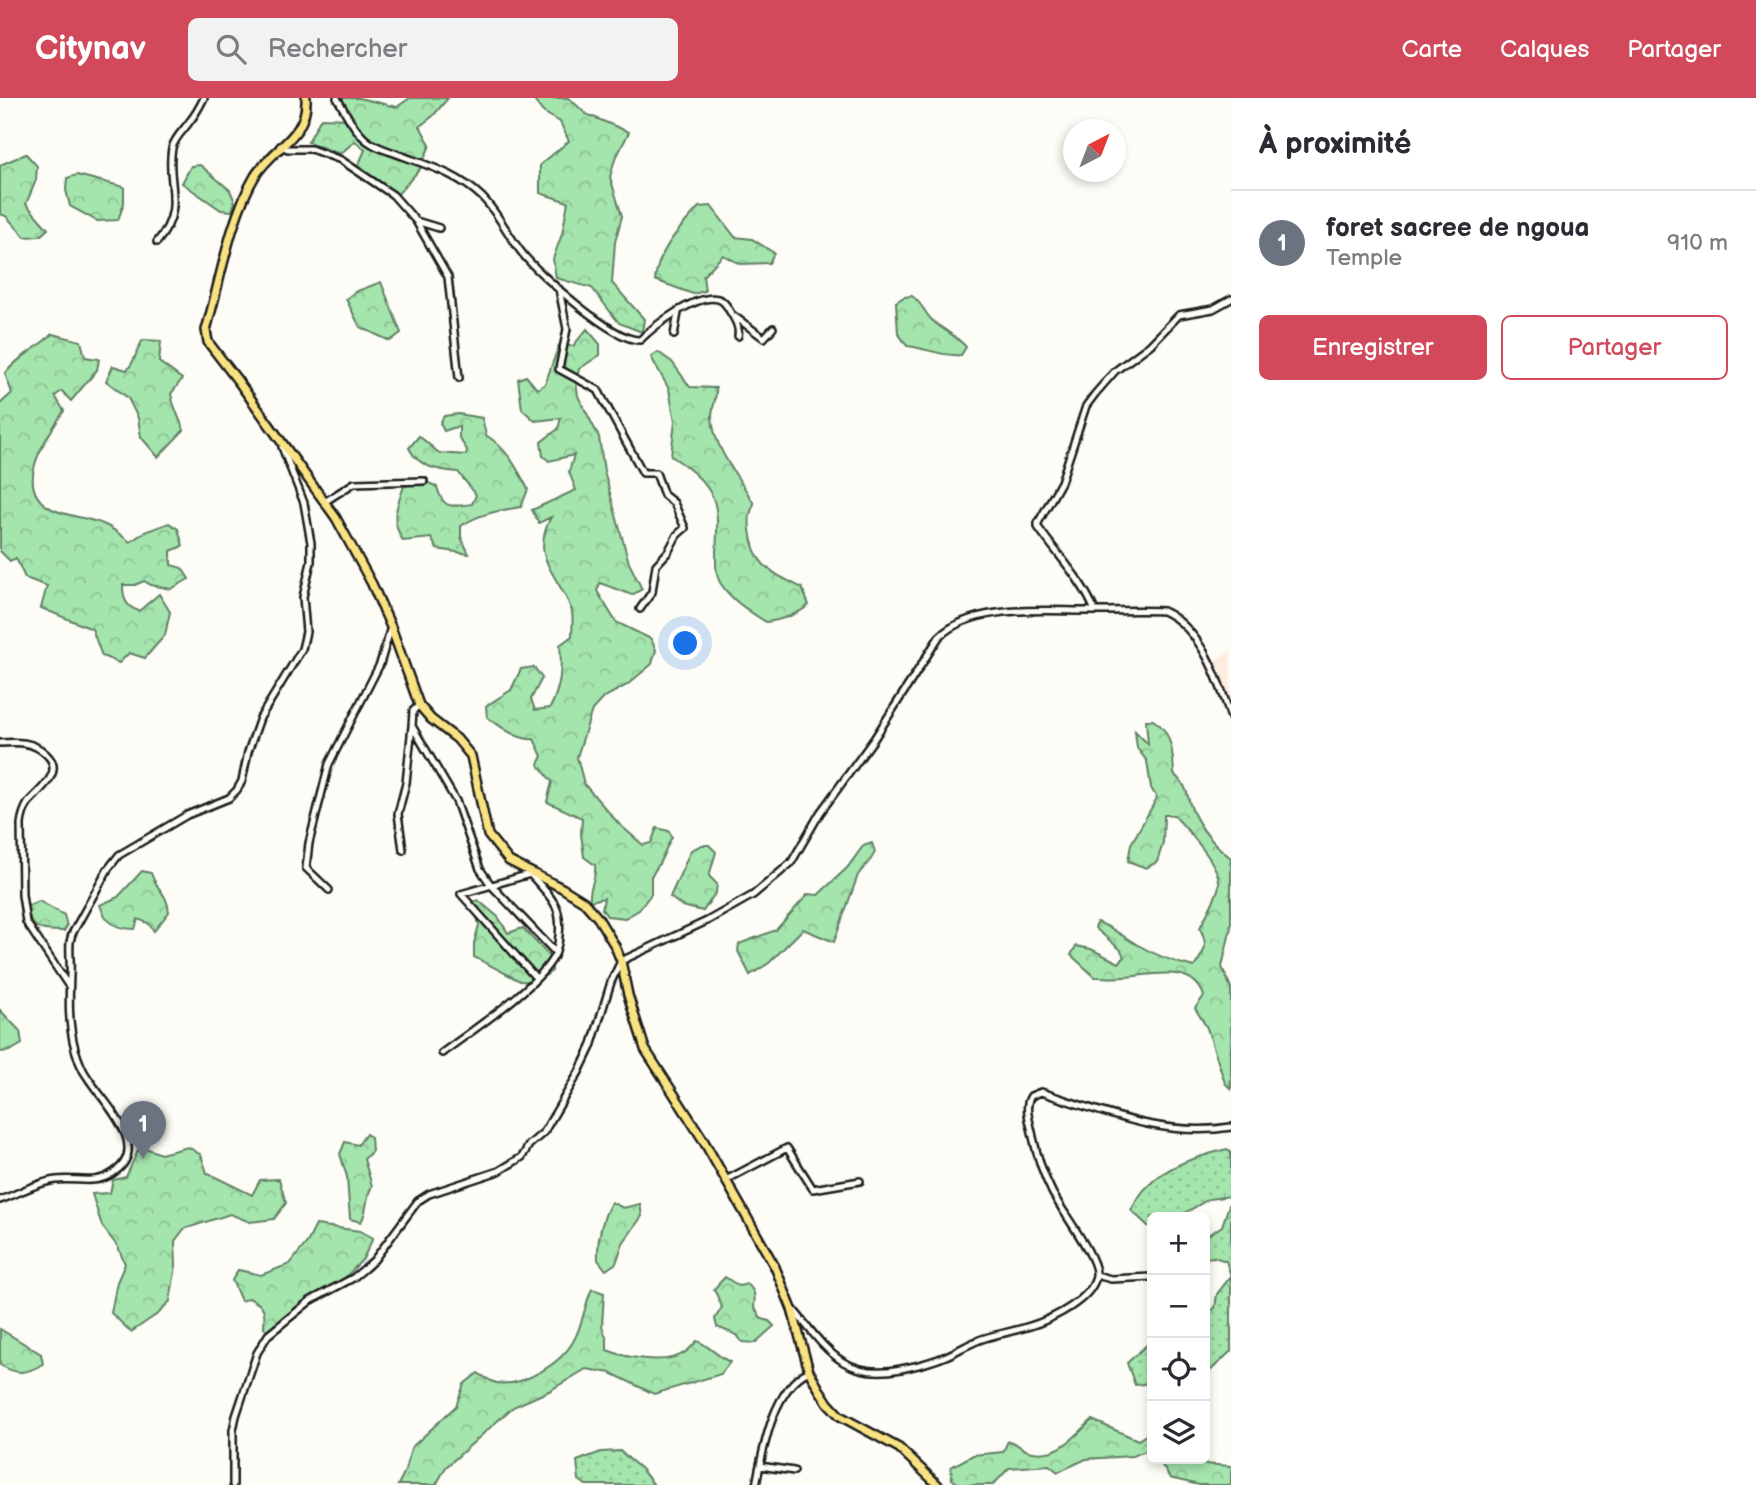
<!DOCTYPE html>
<html lang="fr">
<meta charset="utf-8">
<style>
body{margin:0;font-family:"Balsamiq Sans",sans-serif;background:#f2f2f3;color:#2b2b33}
.controls{position:absolute;right:21px;bottom:21px;display:grid;overflow:hidden;border-radius:10px;box-shadow:0 4px 10px #0003}
.controls button{width:63px;height:63px;display:grid;place-items:center;padding:0;border:0;border-bottom:2px solid #e1e1e2;background:#fff;color:#2b2b33;font:35px sans-serif}
.compass{position:absolute;left:1063px;top:21px;width:63px;height:63px;border-radius:50%;background:#fff;box-shadow:0 4px 10px #0003;rotate:42deg}
.you{position:absolute;left:686px;top:546px;width:24px;height:24px;margin:-18px;border:5px solid #fff;border-radius:50%;background:#1a73e8;box-shadow:0 0 0 10px #1a73e833}
.badge{display:grid;place-items:center;width:46px;height:46px;border-radius:50%;background:#d1495b;color:#fff;font-size:23px;font-weight:700}
.pin{position:absolute;translate:-50% -58px;filter:drop-shadow(0 2px 4px #0008)}
.pin::after{content:'';position:absolute;top:37px;width:24px;height:21px;background:inherit;clip-path:polygon(0 0,100% 0,50% 100%)}
.list{margin:0;padding:0;list-style:none}
h2{display:flex;justify-content:space-between;align-items:center;height:91px;margin:0;padding:0 28px;font-size:30px}
h2 small{font-size:23px;font-weight:400;color:#7c7c81}
.list li{display:grid;grid-template-columns:46px 1fr auto;gap:21px;align-items:center;box-sizing:border-box;height:105px;padding:0 28px;border-top:2px solid #e1e1e2}
.list b{display:block;font-size:26px;white-space:nowrap}
.list p{margin:0;font-size:23px;white-space:nowrap;color:#7c7c81}
.list em{font-size:23px;font-style:normal;color:#7c7c81}
.actions{display:flex;gap:14px;padding:21px 28px}
.actions a{flex:1;padding:16px 0;border:2px solid #d1495b;border-radius:10px;text-align:center;font-size:24px;color:#d1495b}
.actions .main{background:#d1495b;color:#fff}
.icon{flex:none;width:38px;height:38px;fill:none;stroke:currentColor;stroke-width:2;stroke-linecap:round;stroke-linejoin:round}
.map{position:relative;flex:none;width:1231px;height:1387px;overflow:hidden}
header{display:flex;align-items:center;gap:42px;box-sizing:border-box;height:98px;padding:0 35px;background:#d1495b;color:#fff}
header strong{font-size:33px}
nav{display:flex;gap:38px;margin-inline-start:auto;font-size:24px}
.search{width:490px;height:63px;background:#f2f2f3;display:flex;align-items:center;gap:18px;box-sizing:border-box;padding:0 24px;border-radius:10px;color:#7c7c81;font-size:26px}
main{display:flex}
aside{flex:1;background:#fff}
.map>svg:first-child{display:block}
.built{fill:#fdede1}
.grass{fill:url(#grass-dots);stroke:#608064;stroke-width:2}
.forest{fill:url(#forest-crowns);stroke:#608064;stroke-width:2}
.lines{fill:none;stroke-linecap:round;stroke-linejoin:round}
.minor-casing{stroke:#1c1c1c;stroke-width:10}
.major-casing{stroke:#1c1c1c;stroke-width:12}
.minor{stroke:#fdfcf7;stroke-width:5}
.major{stroke:#f8e281;stroke-width:7}
</style>
<header>
<strong>Citynav</strong>
<div class="search"><svg class="icon" aria-label="search" viewBox="0 0 24 24"><circle cx="10" cy="10" r="6"/><path d="M15 15l6 6"/></svg>Rechercher</div>
<nav><a>Carte</a><a>Calques</a><a>Partager</a></nav>
</header>
<main>
<div class="map">
<svg width="1231" height="1387" viewBox="0 0 1231 1387">
<defs>
<pattern id="grass-dots" width="8" height="8" patternUnits="userSpaceOnUse" patternTransform="scale(1.75)"><rect width="8" height="8" fill="#a4e4ad"/><path d="M2 2h.1M6 6h.1" fill="none" stroke="#8dc394" stroke-width="1.8" stroke-linecap="round"/></pattern>
<pattern id="forest-crowns" width="20" height="18" patternUnits="userSpaceOnUse" patternTransform="scale(1.75)"><rect width="20" height="18" fill="#a4e4ad"/><path d="M2 6a3 3 0 1 1 6 0M12 15a3 3 0 1 1 6 0" fill="none" stroke="#8dc394"/></pattern>
</defs>
<rect width="100%" height="100%" fill="#fdfcf7"/>
<filter id="ink" filterUnits="userSpaceOnUse"><feTurbulence type="fractalNoise" baseFrequency=".0143" numOctaves="2"/><feDisplacementMap in="SourceGraphic" scale="14" xChannelSelector="R" yChannelSelector="G"/><feConvolveMatrix kernelMatrix="1 2 1 2 8 2 1 2 1" color-interpolation-filters="sRGB"/></filter>
<g filter="url(#ink)">
<path class="built" d="M1231,553v59l-20,-48z"/>
<path class="grass" d="M1227,1051l4,4v43l-22,3 -31,18h-26l-2,11 -19,-18c5,-7 9,-17 16,-23 21,-23 51,-30 80,-38z
M1231,1101v152l-20,19 -6,2v-57l10,-7 2,-14 14,-18 -5,-15 -12,-4 -9,1v-21l17,-11z
M1152,1242v43l-17,2 -8,-22z
M620,1353l21,18 13,16h-68l-7,-5 -2,-19 24,-9z"/>
<path class="forest" d="M343,0h16l38,9 13,-9h38l-15,18 -13,10 10,19 -10,24 -23,26 -39,-29 7,-16 -10,-9 -15,13 -32,-12 13,-24 32,1 -12,-20z
M532,0h37l17,16 43,18 -15,30 -4,15 12,39 -7,26 -3,41 32,36 -2,13 -23,-9 -27,-35 -36,-10 -3,-19 9,-25 6,-32 -28,-9v-28l29,-24 -9,-19 -17,-10z
M26,56l11,12 -1,14 -10,24 22,25 -8,7 -15,1 -19,-21 -6,-2v-49z
M200,67l30,25 5,12 -3,9 -11,-1 -39,-27 9,-17z
M77,77l47,12v16l-6,17 -21,1 -27,-15 -4,-16 1,-12z
M711,108l24,31 17,2 22,14 -5,10 -29,1 -17,-9 -20,21 2,15 -12,3 -38,-14c3,-30 24,-51 44,-73z
M381,184l20,51 -11,8 -30,-14 -14,-28 9,-7z
M912,198c8,5 12,15 18,22 10,11 25,16 36,29l-5,8c-18,2 -35,-7 -54,-9l-9,-13 -2,-31 8,-5z
M587,231l13,15v11l-21,14 -3,14 2,13 21,41 5,34 25,92 13,26 -10,6 -32,-12 -3,8 19,31 35,17 5,11 -4,14 -25,21 -24,13 -11,12 -15,47 7,27 35,40 24,21 8,-2 6,-15 12,3 3,6c-8,14 -11,27 -21,39v18l-12,16 -14,8 -18,-2 -5,-7 2,-11 -14,3c-2,-14 7,-22 5,-36l-11,-8 -3,-23 1,-16 -35,-16 5,-20 -14,-18 4,-8 -8,-17c-16,2 -34,-13 -47,-22l-1,-11 25,-16 10,-21 13,-2 8,11 -11,21 4,11 15,-2c11,-21 12,-40 10,-63l12,-9c0,-8 2,-20 -1,-27 -13,-36 -42,-50 -20,-92l-12,6 -7,-13 44,-20 -7,-18 5,-17 -25,6 -6,-5 -2,-14 17,-13 3,-11 -26,3 -13,-12 -4,-30 8,-3 11,13 8,-5 14,-39 14,1z
M52,236l29,7 4,16 14,2 -2,11 -26,31 -9,-10 -7,5 9,15c-17,25 -54,77 -12,98 16,8 35,8 51,15 10,4 19,12 27,18l15,-10 24,-9 9,6 5,17 -12,5v14l11,3 7,11 -18,10 -20,-4 -7,-4 -9,4h-12c0,14 3,22 16,26l20,-17 11,18 -5,23 -20,23 -16,-5 -10,10 -17,-7 -10,-27 -51,-21 6,-22 -22,-8 -9,-20 -6,3 -10,-10v-147l12,-11 -7,-19c12,-17 32,-25 47,-40z
M143,242l18,1 -2,21 23,17 -11,15c2,13 8,23 13,36l-26,27 -17,-20 -3,-19 -10,-20 -22,-17 7,-15 14,4c10,-11 8,-19 16,-30z
M658,254l14,10 18,25 26,1c1,10 -4,19 -4,28 1,33 27,60 42,88 -5,10 -5,15 -4,26 4,37 22,42 52,58l7,17c-12,10 -28,15 -43,17 -16,-10 -35,-22 -45,-38 -6,-9 -5,-22 -5,-32 1,-17 3,-38 -3,-54 -7,-17 -27,-33 -42,-42l4,-35 -6,-32 -18,-32z
M458,316l24,4 4,17c21,14 30,31 42,54l-7,18c-22,4 -41,6 -60,19v11l8,17 -32,-5 -6,-11 -28,3c-13,-22 -7,-32 1,-55l23,-4 10,5c6,22 13,20 35,17l4,-9 -18,-23c-20,-2 -39,-4 -49,-24l10,-12 20,17 27,2 1,-5 -8,-12v-12l-15,5 -4,-8 4,-7z
M1146,622h7c19,11 20,33 21,54 18,18 10,18 19,38 9,19 21,33 38,46v69l-9,40 9,21v101l-6,-6 -18,-55 -12,-20 9,-12c-12,-34 -54,-20 -80,-19 -10,1 -19,0 -29,0l-24,-22 5,-9 15,3 28,14 5,-6 -3,-7 -26,-22 2,-6c15,5 25,14 39,22 19,11 37,18 58,23 11,-16 15,-20 6,-39 6,-13 16,-29 19,-42 3,-20 -32,-56 -45,-71h-10l-1,28 -6,19 -11,6 -18,-7 3,-17 26,-46 -6,-10 -4,-27 -10,-13 -2,-17 13,13z
M872,745l3,9c-4,10 -11,14 -17,23l-24,67 -31,-13 -34,34 -19,12 -12,-24 1,-7 37,-14 32,-36 10,1 29,-27 16,-22z
M702,747h7l7,7 -7,24 8,8 -1,8 -13,19 -21,-5 -12,-9 21,-47z
M142,773l9,2c6,18 16,19 18,39l-15,19 -6,-8 -10,-4 -3,10c-19,0 -29,-6 -35,-24l18,-8z
M478,802l20,17 10,16 15,-5 29,31v12l-16,11 -16,-1 -46,-24v-14l5,-18 -6,-23z
M39,803l25,14 3,11 -3,5c-21,0 -34,1 -37,-25z
M0,912l20,21 2,13 -12,7 -10,1z
M366,1036l5,3 1,14 -8,8 8,27c-7,12 -4,25 -11,36l-11,-3 -3,-42 -7,-23 5,-12 13,3z
M140,1048l21,8 27,-7 13,8 6,18 45,22 8,-15 19,-1 7,24 -12,16 -24,3 -20,-8 -46,15 -9,12 1,25 -6,35 -11,12 -28,19 -20,-19 6,-31 8,-18 -7,-17 -16,-21 -10,-32 18,-1 3,-13 13,-3z
M611,1104l12,6 17,-4 2,12 -19,27 -7,20 -10,7 -8,-10c-1,-22 3,-39 13,-58z
M316,1127l44,6 13,7 -10,21 -23,24 -28,12 -41,38 -7,-5c1,-19 2,-21 -15,-30l-8,3 -9,-21 6,-10 23,5 29,-11 18,-23z
M725,1179l14,9 8,-2c9,7 8,13 7,23l8,12 7,2 5,5 -19,17 -13,-1 -5,-7 -20,-8 -2,-8 7,-12 -8,-18z
M592,1191l12,4 -2,33 5,14v10c20,8 58,15 77,3 5,-3 9,-8 13,-12 11,4 20,15 33,21l-9,12 -67,20 -43,-21 -25,-4 -37,22 -36,16 -67,60 -10,18h-38l8,-16 5,-21 45,-42 8,-22 14,-11c6,4 13,9 19,10 26,4 65,-20 77,-43 9,-16 10,-34 18,-51z
M0,1231l41,25 2,10c-17,10 -26,11 -43,1z
M1092,1322l46,20 14,-9v18l-20,7 -46,3 -28,13 -9,-7 -40,3 -16,17h-33l-8,-6 -1,-12 22,-12 30,-3 5,-11c8,1 12,7 20,10 30,8 45,-13 64,-31z
M1158,1361h43l2,5 28,2v19h-32l-29,-7z"/>
<g class="lines">
<g class="minor-casing">
<path id="minor" d="M337,0c8,13 15,29 27,40 8,8 22,12 33,16 31,12 60,19 85,43 16,16 26,38 40,56 16,21 93,89 118,87 14,-14 57,-47 78,-41 5,1 9,7 11,11 5,8 11,17 9,26
M280,48l8,3h23l30,11 52,35 23,26 23,7
M416,123l32,56 11,101
M157,144c30,-35 8,-60 15,-94 3,-11 12,-18 18,-27 6,-7 10,-15 14,-23
M559,191l8,40 -8,40 39,21 45,83h13l8,22 10,8 11,25 -8,7 -9,17 -12,13 -4,27 -12,17
M734,218l30,22 9,-10
M674,237l4,-22
M326,403l28,-18 70,-2
M1095,513c-13,-32 -37,-55 -57,-84v-4l23,-41 25,-76 9,-12 20,-23 35,-26 29,-30 34,-6 18,-10
M419,607l-6,6 -1,15 44,75 24,68 11,16 64,67
M0,645c17,-1 33,-2 46,11 20,18 -7,36 -18,49 -4,7 -6,13 -7,21l1,71 4,27 42,63
M403,752l-5,-36 8,-31 6,-57
M329,792l-23,-22 3,-25 20,-79 51,-100 11,-37
M442,955c29,-22 101,-69 114,-101 4,-13 5,-31 1,-43 -5,-13 -18,-25 -27,-35l-69,20 75,84
M726,1082l61,-32 26,41 47,-8
M0,1102c18,-6 37,-18 56,-20 20,-3 38,6 57,-7 40,-25 -10,-71 -25,-95 -7,-9 -10,-19 -13,-29 -7,-26 -6,-49 -5,-74 1,-11 -1,-22 0,-33l2,-8 36,-65 11,-14 68,-40 42,-17 8,-8 5,-9 6,-29 12,-34 42,-69 4,-17 -3,-35 8,-35v-19l-7,-40 -22,-56
M1096,1177l15,4 41,-2
M793,1211c32,38 50,72 108,60 15,-3 31,-7 45,-13 14,-6 25,-14 39,-18 20,-6 42,-9 61,-18 16,-7 48,-24 50,-45 2,-17 -35,-65 -44,-83 -9,-18 -15,-36 -19,-55 -2,-13 -10,-30 -2,-41l10,-4c62,20 124,46 190,35
M760,1368l34,5
M233,1387v-55l3,-14 21,-63 11,-18 42,-34 43,-23 11,-9 10,-9 44,-59 11,-7 70,-23 23,-14 7,-12 15,-13 35,-60 12,-25 20,-65 10,-21 86,-40 46,-26 38,-32 29,-50 54,-74 65,-102c35,-35 112,-25 158,-26 22,0 43,-1 66,0 38,17 56,69 68,107
M756,1387c7,-36 17,-97 53,-114"/>
</g>
<g class="major-casing">
<path id="major" d="M306,0c2,39 -32,48 -51,78 -25,42 -35,106 -49,154l2,12 30,39 98,137 36,66 19,43 28,78 12,14 26,20 14,17 17,79 21,26 53,27 21,13 15,17 17,28 6,15 7,34 17,54 57,89 73,129 17,42 17,62 10,18 9,14 12,13 59,32 39,37"/>
</g>
<use href="#minor" class="minor"/>
<use href="#major" class="major"/>
</g>
</g>
</svg>
<div class="controls">
<button>+</button>
<button>−</button>
<button><svg class="icon" aria-label="locate" viewBox="0 0 24 24"><circle cx="12" cy="12" r="6"/><path d="M12 2v4M12 18v4M2 12h4M18 12h4"/></svg></button>
<button><svg class="icon" aria-label="layers" viewBox="0 0 24 24"><path d="M12 4l9 5-9 5-9-5zM3 14l9 5 9-5"/></svg></button>
</div>
<svg class="compass" viewBox="-18 -18 36 36"><path d="M0-13l5 13h-10z" fill="#e53935"/><path d="M0 13l5-13h-10z" fill="#7c7c81"/></svg>
<div class="you"></div>
<div class="pin badge" style="left:143px;top:1061px;background:#6b7280">1</div>
</div>
<aside>
<h2>À proximité<small></small></h2>
<ul class="list">
<li><span class="badge" style="background:#6b7280">1</span><div><b>foret sacree de ngoua</b><p>Temple</p></div><em>910 m</em></li>
</ul>
<div class="actions"><a class="main">Enregistrer</a><a>Partager</a></div>
</aside>
</main>
